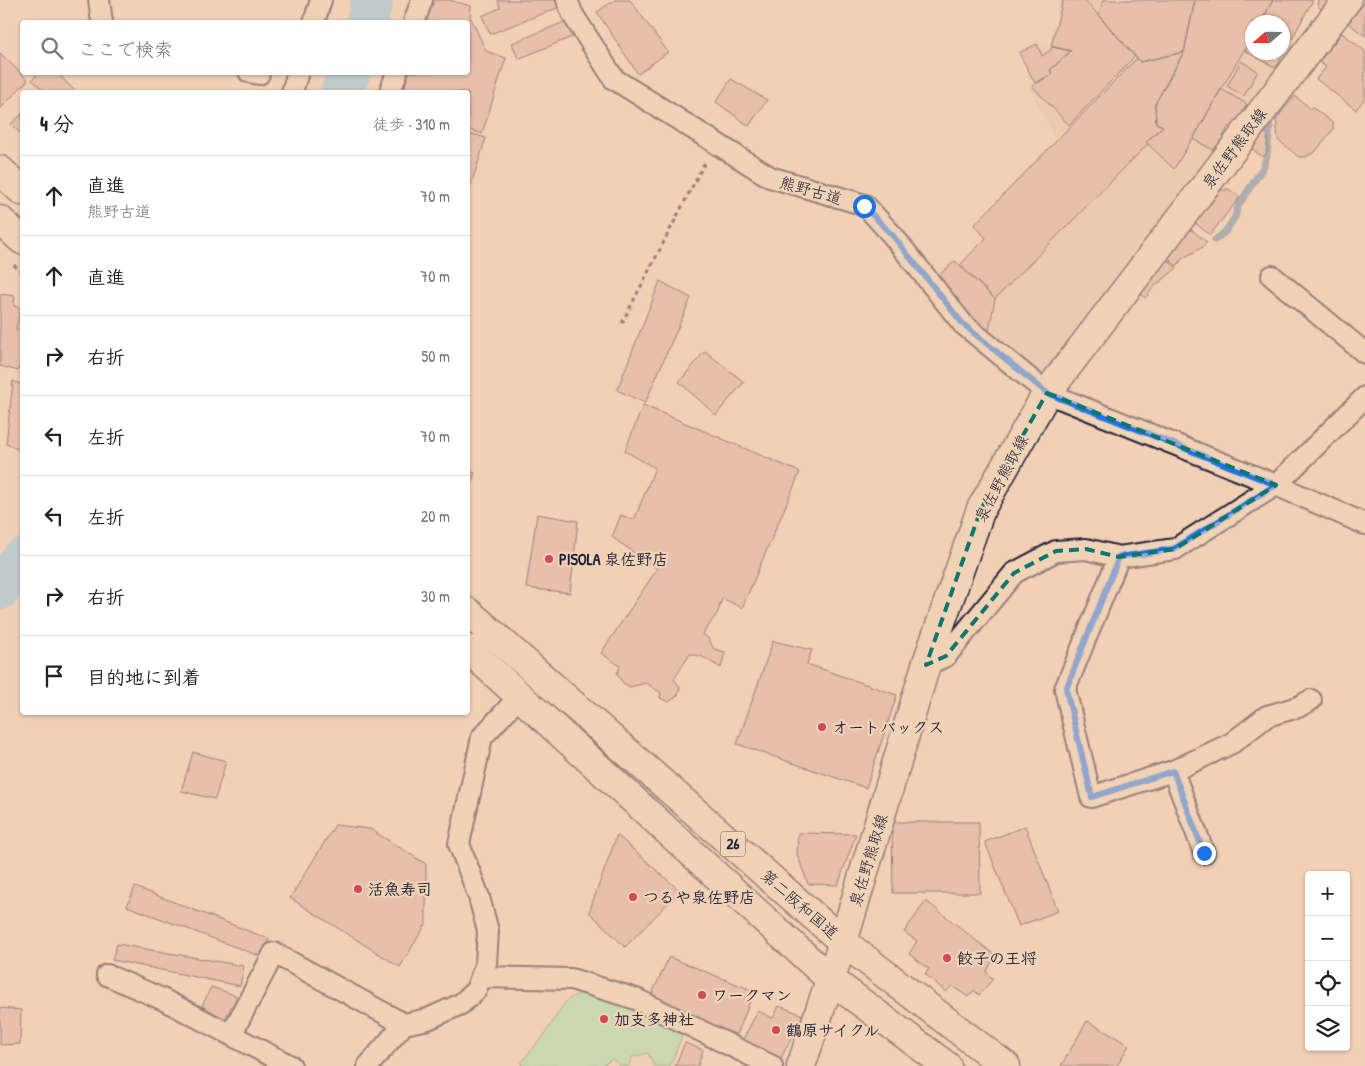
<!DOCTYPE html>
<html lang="ja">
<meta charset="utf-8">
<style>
body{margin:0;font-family:"Patrick Hand","Klee One",sans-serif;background:#f6f6f6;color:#222}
.controls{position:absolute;right:15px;bottom:15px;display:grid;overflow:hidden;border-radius:5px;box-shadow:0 1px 4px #0004}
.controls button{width:45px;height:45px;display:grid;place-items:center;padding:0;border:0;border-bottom:1px solid #e0e0e0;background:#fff;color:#222;font:25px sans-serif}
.compass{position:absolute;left:1245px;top:15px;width:45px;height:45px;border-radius:50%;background:#fff;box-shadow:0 1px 4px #0004;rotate:250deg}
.stop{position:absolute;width:15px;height:15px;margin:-11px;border:4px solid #1a73e8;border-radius:50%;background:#fff}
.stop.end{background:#1a73e8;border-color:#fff;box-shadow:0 1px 5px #0008}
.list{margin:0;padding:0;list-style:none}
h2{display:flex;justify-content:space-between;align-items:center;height:65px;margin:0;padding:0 20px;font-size:21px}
h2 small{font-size:16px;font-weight:400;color:#767676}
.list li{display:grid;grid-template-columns:32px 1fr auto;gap:15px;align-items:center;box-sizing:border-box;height:80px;padding:0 20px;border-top:1px solid #e0e0e0}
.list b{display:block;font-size:19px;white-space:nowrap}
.list p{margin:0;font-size:16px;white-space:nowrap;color:#767676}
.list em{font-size:16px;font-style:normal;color:#767676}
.icon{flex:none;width:28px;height:28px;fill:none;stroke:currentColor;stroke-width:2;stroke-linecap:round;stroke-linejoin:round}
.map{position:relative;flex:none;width:1365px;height:1066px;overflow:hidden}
.search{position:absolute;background:#fff;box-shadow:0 1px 4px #0004;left:20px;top:20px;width:450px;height:55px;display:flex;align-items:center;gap:12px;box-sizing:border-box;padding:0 18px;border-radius:5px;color:#767676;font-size:19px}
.panel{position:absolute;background:#fff;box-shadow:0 1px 4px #0004;left:20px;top:90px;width:450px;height:625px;border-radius:5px}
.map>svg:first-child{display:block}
.built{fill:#e7c1ac;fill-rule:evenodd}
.green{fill:#9ae0ac;stroke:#5e8174}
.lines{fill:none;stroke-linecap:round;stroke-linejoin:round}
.stream{stroke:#5f84a3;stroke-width:7}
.river{stroke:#88c5e8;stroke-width:42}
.building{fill:#dcaa9e;stroke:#22223b}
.street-casing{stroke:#22223b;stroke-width:24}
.secondary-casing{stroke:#22223b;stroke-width:31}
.highway-casing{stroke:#22223b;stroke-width:31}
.path{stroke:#22223b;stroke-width:3;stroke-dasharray:4 4;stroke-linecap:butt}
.street{stroke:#f1d4b7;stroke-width:20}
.secondary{stroke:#f1d4b7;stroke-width:28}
.highway{stroke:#f1d4b7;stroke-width:28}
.route{stroke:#1a73e8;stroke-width:6}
.marked{fill:none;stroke:#0f766e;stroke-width:4;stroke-dasharray:10 6;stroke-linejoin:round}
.poi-dot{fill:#d1495b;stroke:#f1d4b7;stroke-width:2}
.labels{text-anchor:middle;stroke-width:4.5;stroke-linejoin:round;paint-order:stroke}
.shield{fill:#f1d4b7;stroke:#605760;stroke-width:1}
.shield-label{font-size:15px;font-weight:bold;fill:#22223b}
.street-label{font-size:16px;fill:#22223b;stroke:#f1d4b7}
.poi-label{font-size:16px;font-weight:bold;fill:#22223b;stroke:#f1d4b7;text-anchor:start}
</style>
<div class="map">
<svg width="1365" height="1066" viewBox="0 0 1365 1066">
<rect width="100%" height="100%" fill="#f2cfb5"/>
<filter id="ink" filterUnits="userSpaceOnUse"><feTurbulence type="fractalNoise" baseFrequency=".02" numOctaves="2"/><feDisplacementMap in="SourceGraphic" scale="10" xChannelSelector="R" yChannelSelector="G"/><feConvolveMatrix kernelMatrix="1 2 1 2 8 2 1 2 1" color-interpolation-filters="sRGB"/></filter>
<g filter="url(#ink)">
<path class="built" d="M1061,0h252l-37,68 3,3 -226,300 -17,3 -46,-37 -24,-23 -28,-38 17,-15 5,4 26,-27 -12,-13 82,-84 -27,-55 5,-3 -15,-30 18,-9 12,5zM1252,22h30v30h-30z"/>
<path class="green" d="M578,994l58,13 48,24 -14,35h-16l-6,-13 -16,4 -3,9h-9l-8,-7 -10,7h-81l1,-4 22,-27 22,-34z"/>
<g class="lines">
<path class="stream" d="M1215,240l10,-8 10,-15 3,-11 26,-40 3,-12 3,-27"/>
<path class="river" d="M367,22l5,-22
M341,92l9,-20
M0,589l22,-30"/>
</g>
<path class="building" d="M431,0h18l22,6 -1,10 16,35 20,7 -24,76 -14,-5v-37h-65l6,-20h59v-50h-44z
M498,0h59l3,7 -70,27 -8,-18 18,-8z
M615,0h15l38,52 -30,22 -41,-62z
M1063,0h22l50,56 -66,69 -37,-39 20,-12 -2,-4 21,-19 -20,-5z
M1103,0h92l-11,52 -44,10 -41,-46z
M1195,0h78l-12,22h-9v15l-31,52 -28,50h-1l-18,30 -28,-27 17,-16 -7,-3 -1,-19 29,-52z
M1273,0h40l-37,68 -31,-17 7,-14v15h30v-30h-21z
M1318,0h18l-10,14 -9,-9z
M1365,2v34l-17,-13z
M567,21l5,16 -54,22 -6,-16z
M1342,33l23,18v47l-9,12 -40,-31 10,-12 -7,-5z
M1037,44l5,12 9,-6 1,-3 19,4 -21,19 2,4 -17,9 -16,-30z
M1184,52l-29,52 1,19 7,3 -17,16 2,2 -153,155 -35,-34 26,-27 -12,-13 163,-167 3,4z
M0,53l28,27 -28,29z
M1241,61l17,10 -14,25 -17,-10z
M39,72h24l-2,5 15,15h-31l-13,-12z
M731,79l36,21 -18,26 -33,-24z
M1221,89l26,15 -14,25 -4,-3 -14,25 -22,-12z
M1295,96l16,13 1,-2 22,17 -2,2 2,2 -18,23 -10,6h-7l-21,-17 -2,-21z
M22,114v21l-11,-11z
M1265,132l3,3 -2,19 -3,3 -11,-8z
M468,133l18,5 -18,56z
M1227,188l13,9 -30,38 -15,-12 27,-34 3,2z
M1189,228l18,14 -4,5 -21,12 -5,7 -11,-9z
M1165,258l12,10 -23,19 -9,11 -6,-5z
M955,261l40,38 -7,36 -20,-22 -30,-37z
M660,281l31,17 -46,105 -28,-13z
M0,294l15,2 -1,10 7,2 -5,22 6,-1 -2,21h2v8l-4,13 -18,-5z
M705,351l39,31 -28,33 -37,-33z
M13,381l9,4v66l-16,-7z
M643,405l157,67 -58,136 -20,-10 -4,14 -15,22 5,4 6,11 11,3 -4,16 -18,-11 -13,-3 -16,25 6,8 -2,8 -9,7 -9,-4 1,-5 -15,-10 -16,4 -7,-4 -6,-9 3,-8 -19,-13 56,-84 -45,-32 9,-22 13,5 21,-52 -30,-17z
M468,470l7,3 -7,19z
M537,514l41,7 -8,72 -44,-5z
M773,641l39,9 -5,14 90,31 -31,93 -129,-44z
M193,752l33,9 -11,38 -34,-8z
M892,822h87l1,71h-87z
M335,825l35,4 56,35v60l-26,43 -110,-69z
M1025,826l33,85 -39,15 -34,-84z
M798,833l58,1 -18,51 -30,-1 -11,-30z
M617,835l63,56 -55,56 -36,-35z
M135,887l134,52 -7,18 -135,-51z
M926,901l70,55 -10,16 7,7 -14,16 -5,-5 -6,7 -16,-11 -6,6 -21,-18 4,-5 -20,-15 8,-13 -13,-9z
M117,944l127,22 -4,20 -128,-26z
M669,957l85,34 -17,44 -87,-37z
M211,987l26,9 -12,23 -23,-13z
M779,1006l24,9 -23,45 -38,-19 16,-30 15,7z
M0,1008l21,2 -1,34 -20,1z
M1087,1021l42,24 -12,21h-56z
M685,1043l18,7 -5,16h-23z"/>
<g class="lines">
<g class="street-casing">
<path id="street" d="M99,0l3,22
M567,0l6,15 41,64 156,98 95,28 28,31 70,88 84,69 229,92 89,39
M314,22l7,-22
M414,22l8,-22
M249,72l10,2
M292,92l6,-20
M390,92l7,-20
M1272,276l93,77
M1119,557l-54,132 26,108 82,-26 59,-28 35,-27 31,-9 13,-7
M926,665l20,-9 68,-83 42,-22 30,-2 33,8 56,-8 101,-64 89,-88
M1173,771l31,82
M107,975l55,24 129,67
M481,977l90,2 65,20 136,67
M231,1035l43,-82 130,71 24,-5 33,-15 15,-14 10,-27 2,-32 -9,-34 -20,-53 23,-107 37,-40
M368,1066l36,-42"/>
</g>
<g class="secondary-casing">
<path id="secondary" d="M801,1066l42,-124 83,-277 55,-156 66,-116 300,-393"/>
</g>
<g class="highway-casing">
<path id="highway" d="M0,170l22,21
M0,220l22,20
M468,612l375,330 148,113 15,11
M468,649l363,331 116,86"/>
</g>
<path class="path" d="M14,265l8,8
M622,323l83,-161"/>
<use href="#street" class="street"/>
<use href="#secondary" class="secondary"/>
<use href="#highway" class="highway"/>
</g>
</g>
<g class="lines" filter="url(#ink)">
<path class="route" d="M864,206l29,30 70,88 84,69 229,92 -102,64 -55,8 -53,132 26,108 81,-26 31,82"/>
</g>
<path d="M0 0H1365V1066H0ZM1047,393l229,92 -101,64 -56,8 -33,-8 -30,2 -42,22 -68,83 -20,9 55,-156z" fill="#f2cfb5" fill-opacity=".55" fill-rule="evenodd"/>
<path class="marked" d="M1047,393l229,92 -101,64 -56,8 -33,-8 -30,2 -42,22 -68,83 -20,9 55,-156z"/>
<g class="poi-dot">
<circle cx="549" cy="559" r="5"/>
<circle cx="822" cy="727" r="5"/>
<circle cx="358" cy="889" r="5"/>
<circle cx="633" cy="897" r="5"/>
<circle cx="947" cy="958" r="5"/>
<circle cx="702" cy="995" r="5"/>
<circle cx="604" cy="1019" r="5"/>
<circle cx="776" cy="1030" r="5"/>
</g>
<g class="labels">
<rect class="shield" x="720.5" y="831.5" width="25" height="25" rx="4"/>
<g class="shield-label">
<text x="733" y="849">26</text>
</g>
<g class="street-label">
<text transform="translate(1234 148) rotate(-53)" y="6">泉佐野熊取線</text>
<text transform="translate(811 190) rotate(16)" y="6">熊野古道</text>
<text transform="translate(1001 478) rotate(-62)" y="6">泉佐野熊取線</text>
<text transform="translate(868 860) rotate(-73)" y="6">泉佐野熊取線</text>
<text transform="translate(800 904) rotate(41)" y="6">第二阪和国道</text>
</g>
<g class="poi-label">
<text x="559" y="565">PISOLA 泉佐野店</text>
<text x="832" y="733">オートバックス</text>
<text x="368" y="895">活魚寿司</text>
<text x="643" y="903">つるや泉佐野店</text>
<text x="957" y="964">餃子の王将</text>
<text x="712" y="1001">ワークマン</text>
<text x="614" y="1025">加支多神社</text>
<text x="786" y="1036">鶴原サイクル</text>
</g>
</g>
</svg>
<div class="controls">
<button>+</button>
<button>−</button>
<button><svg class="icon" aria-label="locate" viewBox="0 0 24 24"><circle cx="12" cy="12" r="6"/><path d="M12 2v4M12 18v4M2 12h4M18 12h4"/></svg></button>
<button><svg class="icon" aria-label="layers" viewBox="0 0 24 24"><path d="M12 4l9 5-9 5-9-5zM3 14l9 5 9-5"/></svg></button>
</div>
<svg class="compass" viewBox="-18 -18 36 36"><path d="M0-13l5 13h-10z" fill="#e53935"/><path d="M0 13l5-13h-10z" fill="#767676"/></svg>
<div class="stop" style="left:864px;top:206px"></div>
<div class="stop end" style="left:1204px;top:853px"></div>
<div class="search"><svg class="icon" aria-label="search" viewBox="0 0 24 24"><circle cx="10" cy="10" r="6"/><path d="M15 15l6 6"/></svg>ここで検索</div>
<section class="panel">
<h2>4 分<small>徒歩 · 310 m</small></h2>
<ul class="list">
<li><svg class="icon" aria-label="ahead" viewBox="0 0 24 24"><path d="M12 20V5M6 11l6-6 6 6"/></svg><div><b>直進</b><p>熊野古道</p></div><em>70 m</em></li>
<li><svg class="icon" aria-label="ahead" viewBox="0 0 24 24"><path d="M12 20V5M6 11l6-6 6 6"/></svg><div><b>直進</b></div><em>70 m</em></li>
<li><svg class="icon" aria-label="right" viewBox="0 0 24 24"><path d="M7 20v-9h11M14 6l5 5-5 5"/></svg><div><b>右折</b></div><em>50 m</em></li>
<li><svg class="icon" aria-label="left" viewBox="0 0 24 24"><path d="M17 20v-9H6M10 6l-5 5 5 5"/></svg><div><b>左折</b></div><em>70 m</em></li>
<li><svg class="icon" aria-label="left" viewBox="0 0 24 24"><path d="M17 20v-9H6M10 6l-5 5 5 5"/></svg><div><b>左折</b></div><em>20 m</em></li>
<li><svg class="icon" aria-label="right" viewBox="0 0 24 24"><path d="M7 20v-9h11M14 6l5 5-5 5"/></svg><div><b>右折</b></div><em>30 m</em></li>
<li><svg class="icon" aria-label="arrive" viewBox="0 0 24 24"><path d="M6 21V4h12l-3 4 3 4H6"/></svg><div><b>目的地に到着</b></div></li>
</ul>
</section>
</div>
